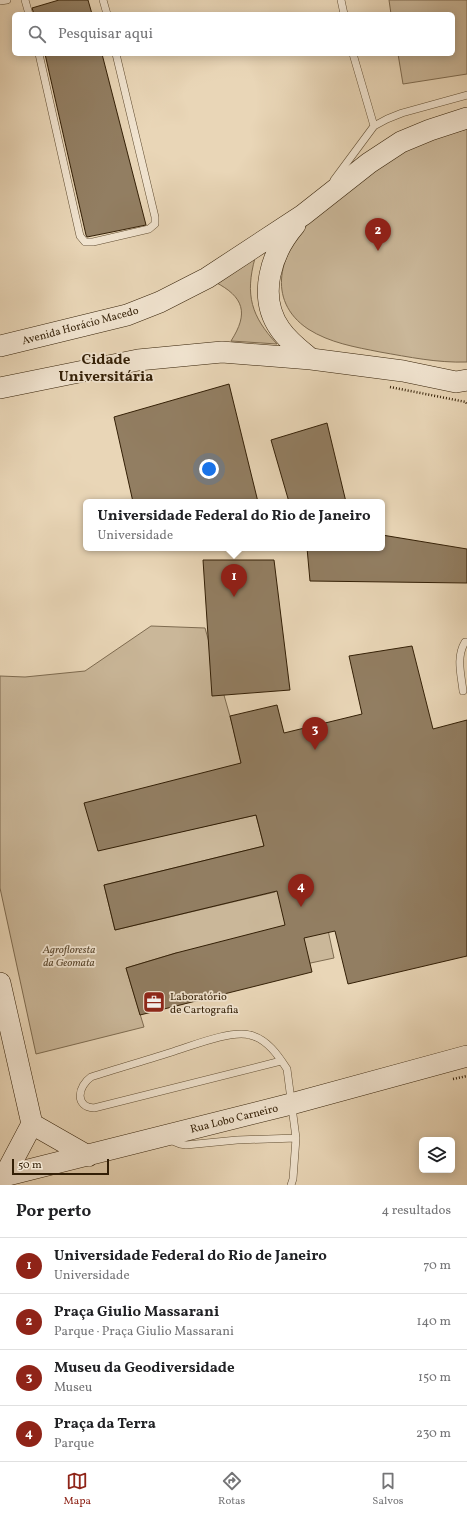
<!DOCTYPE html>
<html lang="pt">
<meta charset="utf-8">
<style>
body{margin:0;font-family:Vollkorn,serif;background:#f6f6f6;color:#202124}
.controls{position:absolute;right:12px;bottom:12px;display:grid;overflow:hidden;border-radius:6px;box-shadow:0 2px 10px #0003}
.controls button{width:36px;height:36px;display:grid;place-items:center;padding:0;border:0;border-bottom:1px solid #e0e0e0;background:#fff;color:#202124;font:20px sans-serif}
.scale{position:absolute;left:12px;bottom:10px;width:97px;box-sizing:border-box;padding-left:4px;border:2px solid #331f06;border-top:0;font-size:11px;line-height:14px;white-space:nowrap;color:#331f06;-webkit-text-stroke:3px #f1e4d0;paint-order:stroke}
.you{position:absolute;left:209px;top:469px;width:14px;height:14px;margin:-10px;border:3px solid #fff;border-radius:50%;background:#1a73e8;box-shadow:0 0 0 6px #1a73e833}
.badge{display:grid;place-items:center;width:26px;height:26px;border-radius:50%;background:#8f2418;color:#fff;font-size:13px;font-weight:700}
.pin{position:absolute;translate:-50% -33px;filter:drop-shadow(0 1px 2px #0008)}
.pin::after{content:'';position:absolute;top:21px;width:14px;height:12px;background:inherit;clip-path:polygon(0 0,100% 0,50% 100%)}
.popup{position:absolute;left:83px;top:499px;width:302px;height:52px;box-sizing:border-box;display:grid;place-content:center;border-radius:6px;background:#fff;filter:drop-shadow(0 1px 3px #0005);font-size:13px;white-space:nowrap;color:#757577}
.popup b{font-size:15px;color:#202124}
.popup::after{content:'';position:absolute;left:50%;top:100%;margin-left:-8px;border:8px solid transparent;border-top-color:#fff}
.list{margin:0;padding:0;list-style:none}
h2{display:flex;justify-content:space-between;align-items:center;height:52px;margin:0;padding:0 16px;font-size:17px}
h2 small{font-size:13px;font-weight:400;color:#757577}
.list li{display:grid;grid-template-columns:26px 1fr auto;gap:12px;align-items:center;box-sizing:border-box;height:56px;padding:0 16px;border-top:1px solid #e0e0e0}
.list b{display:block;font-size:15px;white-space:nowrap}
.list p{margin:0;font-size:13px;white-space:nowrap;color:#757577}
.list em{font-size:13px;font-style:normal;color:#757577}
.icon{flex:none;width:22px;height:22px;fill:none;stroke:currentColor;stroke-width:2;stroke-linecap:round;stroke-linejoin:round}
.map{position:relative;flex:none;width:467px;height:1185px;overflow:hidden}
.search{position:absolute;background:#fff;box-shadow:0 2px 10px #0003;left:12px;right:12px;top:12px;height:44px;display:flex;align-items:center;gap:10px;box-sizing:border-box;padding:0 14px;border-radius:6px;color:#757577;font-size:15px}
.sheet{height:276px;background:#fff}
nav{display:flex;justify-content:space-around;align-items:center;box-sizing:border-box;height:56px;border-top:1px solid #e0e0e0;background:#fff;font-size:11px;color:#757577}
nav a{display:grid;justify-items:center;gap:2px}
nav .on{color:#8f2418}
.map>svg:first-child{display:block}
.green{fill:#cab799;stroke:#7e6b50}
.building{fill:#927e62;stroke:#331f06}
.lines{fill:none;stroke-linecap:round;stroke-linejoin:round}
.lane-casing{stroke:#604d32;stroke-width:8}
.secondary-casing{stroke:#331f06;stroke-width:22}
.path{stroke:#331f06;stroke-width:2.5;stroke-dasharray:1 2;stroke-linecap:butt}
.lane{stroke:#f1e4d0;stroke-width:7}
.secondary{stroke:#f1e4d0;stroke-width:21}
.labels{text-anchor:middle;stroke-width:3.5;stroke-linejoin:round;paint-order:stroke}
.street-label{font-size:11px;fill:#331f06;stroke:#f1e4d0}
.park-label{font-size:11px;font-style:italic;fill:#59452b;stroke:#f1e4d0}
.poi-label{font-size:11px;fill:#331f06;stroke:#f1e4d0;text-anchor:start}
.district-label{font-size:15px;font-weight:bold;fill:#331f06;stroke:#f1e4d0}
</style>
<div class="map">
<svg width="467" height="1185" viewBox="0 0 467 1185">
<rect width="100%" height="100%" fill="#e9d6b7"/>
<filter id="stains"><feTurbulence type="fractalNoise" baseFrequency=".005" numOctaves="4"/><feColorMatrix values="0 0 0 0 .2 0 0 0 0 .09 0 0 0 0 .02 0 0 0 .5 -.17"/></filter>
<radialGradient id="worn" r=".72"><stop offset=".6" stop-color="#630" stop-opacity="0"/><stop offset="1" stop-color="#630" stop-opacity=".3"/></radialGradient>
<path class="green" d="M389,0h78v74l-64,10 -5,-30h55v-40h-62z
M467,129v233c-30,1 -58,-5 -87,-10 -25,-5 -50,-9 -72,-23 -43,-29 -28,-78 4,-109 11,-10 24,-19 36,-28 17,-13 34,-29 54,-39 21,-11 43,-18 65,-24z
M255,258c-10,37 -4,58 22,86l-46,-3c18,-28 13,-44 -16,-59z
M151,626l54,2 28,99 8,36 -143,87 158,-35 8,31 -160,39 11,45 160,-38 -22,-102 43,-9 38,177 -42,9 -116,-14 -50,15 18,59 -108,27 -36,-166v-212l25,1 60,-6z"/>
<path class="building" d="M59,0h29l4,14h-58l-2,-6z
M45,54h57l44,171 -34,7 -25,5 -1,-2z
M229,384l29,118h-125l-19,-85z
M327,423l19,79h-57l-18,-62z
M382,535l85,14v34l-157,-2 -3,-33h75z
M203,560h71l16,130 -78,6z
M412,646l21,83 34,-9v236l-119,28 -13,-53 -31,7 8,34 -172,43 -14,-47 50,-15 109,-28 -8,-34 -162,39 -11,-45 160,-39 -8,-31 -158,36 -14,-48 157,-40 -11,-47 47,-11 7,28 78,-19 -13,-58z"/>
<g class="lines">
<g class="lane-casing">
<path id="lane" d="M25,0l4,14
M103,0l4,14
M341,0l3,14
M0,1l7,-1
M39,54l41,182 5,6h8l56,-13 6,-5v-7l-39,-163
M353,54l21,72
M334,180l40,-54 13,-7 15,-6 65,-18
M463,691c-2,-17 -7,-34 2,-49h2
M281,1061l-187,47c-20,-1 -16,-22 -3,-31 28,-9 56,-17 84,-26 19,-6 56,-21 75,-16 17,4 28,20 37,34l9,69 -3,41 -2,6
M170,1140l10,4 6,1 51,-5 59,-2"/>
</g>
<g class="secondary-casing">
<path id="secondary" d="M295,225c-24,28 -38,71 -15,104 8,12 20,21 31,30
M0,346l127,-31 33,-13 47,-24 96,-63 66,-52 32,-21 29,-12 37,-12
M0,388l138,-28 84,-8 89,7 92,12 53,11 11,-2
M0,983l32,141 -28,53
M32,1124l56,32
M0,1177l291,-73 176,-48"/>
</g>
<path class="path" d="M390,387l76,15 1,2
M453,1079l14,-3"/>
<use href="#lane" class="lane"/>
<use href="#secondary" class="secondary"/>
</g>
<defs>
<g id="office-square" transform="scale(1.15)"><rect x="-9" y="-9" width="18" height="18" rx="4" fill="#8f2418" stroke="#f1e4d0"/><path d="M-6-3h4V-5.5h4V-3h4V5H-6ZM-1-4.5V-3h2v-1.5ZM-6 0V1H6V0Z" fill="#fff"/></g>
</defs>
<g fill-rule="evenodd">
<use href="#office-square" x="154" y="1002"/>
</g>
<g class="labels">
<g class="street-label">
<text transform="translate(80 325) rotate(-15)" y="4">Avenida Horácio Macedo</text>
<text transform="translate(234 1118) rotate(-14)" y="4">Rua Lobo Carneiro</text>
</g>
<g class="park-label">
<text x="69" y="953">Agrofloresta<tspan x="69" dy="13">da Geomata</tspan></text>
</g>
<g class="poi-label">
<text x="170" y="1000">Laboratório<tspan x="170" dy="13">de Cartografia</tspan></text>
</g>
<g class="district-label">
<text x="106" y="364">Cidade<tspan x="106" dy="17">Universitária</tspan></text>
</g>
</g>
<rect width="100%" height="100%" filter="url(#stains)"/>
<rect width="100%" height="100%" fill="url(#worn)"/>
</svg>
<div class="controls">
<button><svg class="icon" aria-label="layers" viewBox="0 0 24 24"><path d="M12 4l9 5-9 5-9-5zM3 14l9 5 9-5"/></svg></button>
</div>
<div class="scale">50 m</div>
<div class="you"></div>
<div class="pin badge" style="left:234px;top:597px">1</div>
<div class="popup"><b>Universidade Federal do Rio de Janeiro</b>Universidade</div>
<div class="pin badge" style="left:378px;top:251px">2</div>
<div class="pin badge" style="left:315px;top:750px">3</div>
<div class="pin badge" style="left:301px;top:907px">4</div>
<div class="search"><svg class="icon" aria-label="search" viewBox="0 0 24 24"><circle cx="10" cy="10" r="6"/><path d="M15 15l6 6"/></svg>Pesquisar aqui</div>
</div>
<section class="sheet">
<h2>Por perto<small>4 resultados</small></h2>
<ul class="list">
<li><span class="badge">1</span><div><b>Universidade Federal do Rio de Janeiro</b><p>Universidade</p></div><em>70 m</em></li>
<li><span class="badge">2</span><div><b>Praça Giulio Massarani</b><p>Parque · Praça Giulio Massarani</p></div><em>140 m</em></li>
<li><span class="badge">3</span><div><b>Museu da Geodiversidade</b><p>Museu</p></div><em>150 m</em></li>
<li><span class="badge">4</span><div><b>Praça da Terra</b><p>Parque</p></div><em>230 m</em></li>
</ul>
</section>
<nav>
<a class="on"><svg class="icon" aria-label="map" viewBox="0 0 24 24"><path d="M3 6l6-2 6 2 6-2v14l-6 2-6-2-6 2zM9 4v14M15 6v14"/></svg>Mapa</a>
<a><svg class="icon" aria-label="directions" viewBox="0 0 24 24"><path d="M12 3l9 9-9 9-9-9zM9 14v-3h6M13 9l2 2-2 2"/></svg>Rotas</a>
<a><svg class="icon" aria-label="saved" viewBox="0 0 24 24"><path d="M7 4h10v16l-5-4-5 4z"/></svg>Salvos</a>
</nav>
